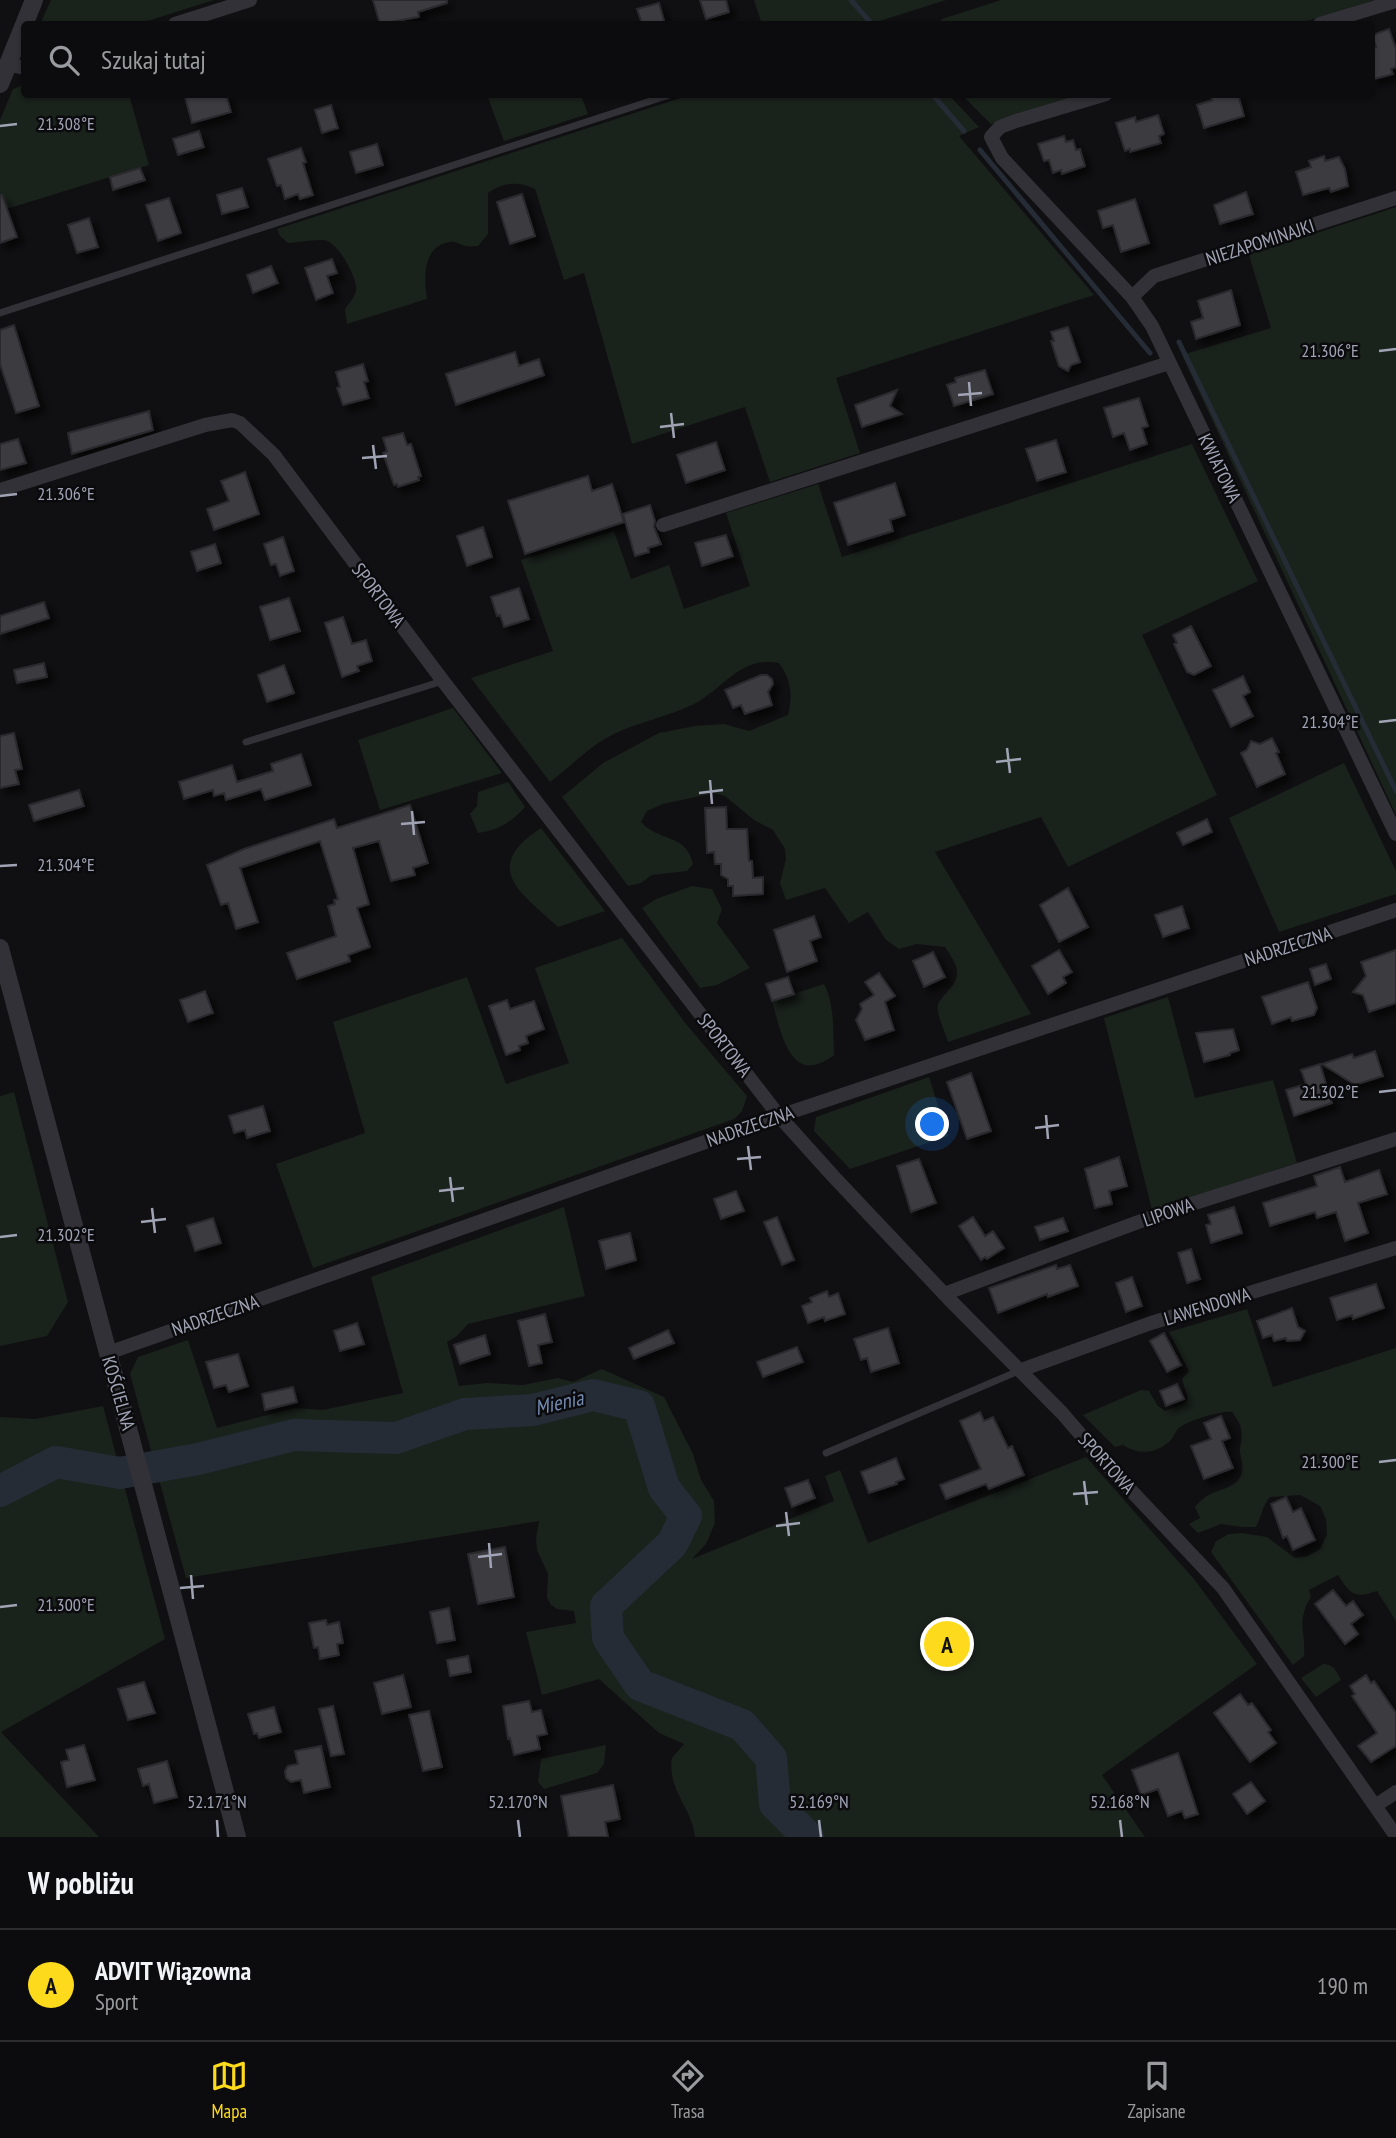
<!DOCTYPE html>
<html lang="pl">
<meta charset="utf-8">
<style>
body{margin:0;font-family:"PT Sans Narrow",sans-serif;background:#1a1a1c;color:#f1f3f6}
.you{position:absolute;left:933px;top:1125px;width:24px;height:24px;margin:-18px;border:5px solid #fff;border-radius:50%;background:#1a73e8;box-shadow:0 0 0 10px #1a73e833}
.badge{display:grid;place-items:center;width:46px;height:46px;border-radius:50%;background:#fdda1c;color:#111;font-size:23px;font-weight:700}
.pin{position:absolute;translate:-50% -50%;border:4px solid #fff;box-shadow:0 2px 7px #0006}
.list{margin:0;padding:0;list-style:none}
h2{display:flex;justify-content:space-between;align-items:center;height:91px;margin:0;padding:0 28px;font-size:30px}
h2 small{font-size:23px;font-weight:400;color:#9a9b9e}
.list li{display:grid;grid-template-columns:46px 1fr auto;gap:21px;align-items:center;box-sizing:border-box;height:112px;padding:0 28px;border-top:2px solid #2c2c2e}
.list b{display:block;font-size:26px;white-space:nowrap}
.list p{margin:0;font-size:23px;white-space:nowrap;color:#9a9b9e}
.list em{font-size:23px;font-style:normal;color:#9a9b9e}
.icon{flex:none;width:38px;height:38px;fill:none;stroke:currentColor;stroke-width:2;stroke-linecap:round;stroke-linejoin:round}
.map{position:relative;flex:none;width:1396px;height:1837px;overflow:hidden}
.search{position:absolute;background:#0c0c0e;box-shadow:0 2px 5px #0004;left:21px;right:21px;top:21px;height:77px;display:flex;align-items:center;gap:18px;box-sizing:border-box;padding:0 24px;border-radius:7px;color:#9a9b9e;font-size:26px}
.sheet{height:203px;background:#0c0c0e}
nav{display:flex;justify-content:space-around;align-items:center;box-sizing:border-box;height:98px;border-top:2px solid #2c2c2e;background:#0c0c0e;font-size:19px;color:#9a9b9e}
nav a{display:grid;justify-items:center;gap:4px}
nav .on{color:#fdda1c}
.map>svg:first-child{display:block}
.green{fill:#1a221c}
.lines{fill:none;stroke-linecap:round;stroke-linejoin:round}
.stream{stroke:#262c36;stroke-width:5}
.river{stroke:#262c36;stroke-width:32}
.building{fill:#3a3a40;stroke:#2b2a2e;stroke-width:2;filter:url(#shadow)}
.service{stroke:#313137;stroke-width:7}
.minor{stroke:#313137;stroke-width:14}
.tertiary{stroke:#313137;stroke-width:18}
.ticks{fill:none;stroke:#a0a3b4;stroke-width:2.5}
.labels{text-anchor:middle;stroke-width:5;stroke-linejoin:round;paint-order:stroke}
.street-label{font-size:19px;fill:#a0a3b4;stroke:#0b0b0d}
.water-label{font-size:21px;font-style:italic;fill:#748ab2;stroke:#0b0b0d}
.ticks-label{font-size:18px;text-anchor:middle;fill:#a0a3b4;stroke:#0b0b0d;stroke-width:5;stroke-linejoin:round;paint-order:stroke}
</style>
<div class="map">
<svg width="1396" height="1837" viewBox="0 0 1396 1837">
<defs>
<filter id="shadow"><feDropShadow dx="6" dy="6" stdDeviation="3.5" flood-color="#0009"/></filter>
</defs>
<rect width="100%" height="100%" fill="#101012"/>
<path class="green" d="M51,0h163l-76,24h-98z
M754,0h192l-76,24h-108z
M1001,0h373l-76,24h-361l5,-5z
M24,85v9l105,1 20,70 -149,46v-91l13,-31z
M693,94l256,1 30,32 -20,9 135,159 -258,83 24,75 -90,29 -25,-75 -113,37 -48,-171 -20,7 -29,-91c-17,-8 -32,-7 -47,4v41l-10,12c-4,0 -8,1 -12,0 -6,-1 -9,-5 -16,-4 -28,4 -26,37 -23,57l-80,25 -2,-14c3,-7 9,-11 11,-19 2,-13 -17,-46 -29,-50 -8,-3 -29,2 -39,2l-8,-7 -3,-7z
M487,95h94l7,19 -84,27z
M962,95h120l-91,29z
M1396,207v608l-214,-460 89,-27 -22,-73z
M1192,444l66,137 -116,54 75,160 -149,72 -27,-50 -106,35 96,162 -83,28c-3,-11 -12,-27 -10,-38 2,-5 7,-9 10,-13 16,-17 8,-27 -3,-44l-28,-3 -18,5 -13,-9 -18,-28 -19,11 -24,-35 -39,12 -6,-17 6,-24 -1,-10 -12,-19 -19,-10 -29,-24 -11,-3 -51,11 -16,7 -6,11c18,20 45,11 52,42l-6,7 -35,4 -11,8 -13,3 -66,-89 41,-34 56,-30 36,-7 29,-2 25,7 39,-16c5,-21 3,-35 -9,-52 -40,-8 -57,29 -89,43 -24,11 -51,16 -76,28 -23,11 -43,32 -64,48l-79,-104 82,-27 -32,-91 93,-29 17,48 38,-14 15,44 66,-23 -24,-73 92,-29 24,73z
M453,708l49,65 -122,37 -22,-70z
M1344,763l52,108v23l-117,38 -50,-114z
M508,782l17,25c-14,16 -26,23 -47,26l-8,-19 7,-8 1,-14z
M541,828l64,83 -47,16c-37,-34 -78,-59 -17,-99z
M692,886l20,3 10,20 -5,14 33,45 -33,17 -17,3 -58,-80 14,-9z
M622,938l64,86 61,72 -5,15 -8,8 -421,149 -37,-104 89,-31 -32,-111 134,-45 39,107 63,-21 -34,-95z
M824,984c11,21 9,48 10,71 -44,34 -53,-23 -62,-54z
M1168,997l27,101 78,-18 24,83 -145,47 -48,-192z
M929,1077l19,59 -98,33 -36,-38 2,-14z
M14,1092l54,210 -21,34 -47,10v-250z
M564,1207l21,89 -117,28 -11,12 -10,6 12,44 28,-3 36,2 35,-7 15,4 29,-13 62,28 29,57 8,26 13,21 1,22 -9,21 -14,15 142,-58 -9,-25 15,-6 28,73 218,-86 108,122 63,85 -155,111 43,62h-450c-3,-30 -28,-46 -23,-79l12,-14 -25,-11 -60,-54 -57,16 -16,-63 50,-9 -2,-12 -17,-2 -6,-4 -4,-7 1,-24 -11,-24 -1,-11 3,-18 -353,57 -56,-204 8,-17 50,-17 29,88 78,-20 28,2 80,-17 -32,-116z
M1247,1309l26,78 123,-39v273l-19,-30c-23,8 -27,3 -39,-16l-29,15 2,7c-15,24 -5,34 -7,59l-11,9 -82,-113 5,-11 13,-7 13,-1 25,4 28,21 13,-2 12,-7 7,-14 -1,-16 -6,-13 -20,-11 -30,2c-8,9 -8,19 -14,30h-14l-21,-3 -23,9 -9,-9 11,-6 -5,-11c5,-6 10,-11 18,-14 11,-5 27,-7 29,-22 2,-8 -3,-16 -2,-23 3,-16 3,-21 -8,-36 -10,-2 -45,9 -53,16 -4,3 -5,10 -10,14 -14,12 -31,13 -46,3l-8,2 -32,-32 58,-25 8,1 9,15 7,5 20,-8 3,-5 -6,-19 7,-8 -20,-39z
M103,1406l62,233 -164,93 98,105h-99v-420l35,2z
M1323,1664c11,0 14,8 18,16l-25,17 -15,-19z
M606,1745l-2,19 -7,9 -53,16 -6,-7 3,-23z"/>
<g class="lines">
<path class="stream" d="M851,0l20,23
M932,94l32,37
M980,150l170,203
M1179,342l217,449"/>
<path class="river" d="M0,1491l56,-29 64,11 78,-14 96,-24 102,3 69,-24 68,-4 60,-15 46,11 25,82 22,28 -14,28 -66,62 2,32 32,47 102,40 29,33 4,46 33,33"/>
</g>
<path class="building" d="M373,0h74v3l-29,9 1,5 -39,7z
M700,0h26l3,12 -23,7z
M659,3l6,21h-23l-5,-15z
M1389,29l7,20v18l-5,2 2,5 -22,6v-31l5,-2 -4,-12z
M193,94h33l5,18 -39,11 -7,-26z
M1210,94h28l6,22 -40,12 -7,-23 15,-5z
M331,105l7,23 -16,5 -7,-23z
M1158,115l6,19 -5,2 2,7 -31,9v-3l-5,2 -9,-28 19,-6 1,5z
M199,131l5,16 -26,8 -5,-16z
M1064,136l2,6 7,-2 3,10 4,-1 5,17 -23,8 -1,-4 -8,3 -4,-13 -5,1 -6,-17z
M377,144l6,21 -27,8 -6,-21z
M301,148l5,14 -3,1 10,32 -13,4 -2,-5 -13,5 -4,-14 -4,1 -9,-27z
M1324,156l1,5 14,-4 6,12 3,17 -17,6 -2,-4 -26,7 -7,-23 15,-5 -2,-6z
M140,168l5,12 -32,10 -3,-13z
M242,188l6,19 -26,7 -5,-19z
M1246,192l7,22 -33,10 -6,-19z
M522,194l13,42 -25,8 -13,-42z
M0,195h2l15,42 -17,6z
M169,198l12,35 -23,8 -12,-36z
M1135,199l14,44 -28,9 -8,-27 -10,3 -5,-17z
M89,218l9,29 -21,6 -9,-28z
M332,259l5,14 -10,3 6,17 -17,7 -11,-32z
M271,266l7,17 -25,10 -6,-18z
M1231,290l9,35 -44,14 -5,-17 12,-4 -5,-17z
M14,325l25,81 -23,7 -16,-49v-34z
M1068,327l12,35 -9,3 -3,6 -9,-5 -8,-25h3l-3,-9z
M515,352l4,14 20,-7 5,16 -88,30 -10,-31z
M363,364l5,17 -4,1 5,16 -26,7 -6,-17 3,-1 -4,-15z
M985,370l8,24 -39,12 -7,-21 9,-3 -1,-4z
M897,390l-7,16 12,8 -40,13 -7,-22z
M1139,398l9,28 -6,2 5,16 -17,6 -6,-17 -11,4 -9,-29z
M149,411l4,19 -81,24 -4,-21z
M403,433l4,12 4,-1 10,32 -3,1 1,3 -21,7 -1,-3 -3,1 -11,-32 4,-2 -4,-13z
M18,439l8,24 -26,7v-26z
M1056,440l10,32 -29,9 -11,-32z
M716,442l9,28 -39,13 -9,-28z
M245,472l14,42 -45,16 -7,-21 22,-8 -8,-20z
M588,476l4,15 20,-7 12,38 -99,32 -17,-53z
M895,483l10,32 -15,5 3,11 -45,14 -14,-42z
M650,505l5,16 -1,6 7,17 -13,4 1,4 -14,4 -12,-42z
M483,527l9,30 -25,9 -10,-30z
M726,535l7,21 -31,10 -7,-23z
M283,537l11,34 -14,5 -4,-12 -5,1 -7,-21z
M215,544l6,19 -24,8 -6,-19z
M519,588l10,31 -25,8 -4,-12 -3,1 -6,-19z
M289,598l11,33 -30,9 -10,-33z
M44,602l5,16 -49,16v-18z
M343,617l9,27 14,-4 6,21 -15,5 2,5 -17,6 -17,-54z
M1191,626l20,40 -17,9 -7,-3 -13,-28 3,-1 -4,-8z
M44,663l3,14 -30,6 -3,-13z
M284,665l10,28 -27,9 -9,-27z
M761,675h6l5,4 1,5 -5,8 4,13 -27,9 -4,-9 -8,3 -8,-18z
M1243,676l7,16 -7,4 10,20 -22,11 -18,-37z
M14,733l8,36 -7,1 4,14 -19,4v-52z
M1272,738l7,14 -3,1 9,21 -28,13 -16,-34 6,-3 4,-9 9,3z
M301,754l10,31 -46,15 -4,-11 -35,11 -2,-7 -10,3 -1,-6 -29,9 -5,-17 53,-17 5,17 36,-11 -2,-7z
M79,790l5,16 -50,15 -5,-16z
M410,805l18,58 -15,5 2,7 -24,6 -12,-40 -26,7 16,56 -12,4 13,39 -22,8 2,6 -53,18 -10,-26 49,-17 -8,-30 7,-2 -1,-4 4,-1 -18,-58 -80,27 18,54 -22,7 -8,-26 -7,2 -14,-40 37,-16 90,-30 3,9z
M726,807l1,22h20l2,32h3l1,17 10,-1v17l-30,2v-10h-5v-7l-7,-4v-11h-6l-1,-12 -7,1 -2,-45z
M1207,819l5,13 -29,13 -6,-12z
M1068,888l20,39 -29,15 -19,-37z
M1182,906l7,22 -26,9 -8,-22z
M814,916l7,21 -11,4 7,20 -30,11 -13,-42z
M1059,950l13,22 -9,5 3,6 -18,11 -16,-28z
M1396,950v53l-27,9 -6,-17 -10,-3 13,-16 -5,-14z
M933,952l12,25 -21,10 -11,-26z
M1326,964l5,15 -16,6 -5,-16z
M879,973l16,23 -10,6 9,28 -29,10 -9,-20 6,-11 -2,-5 14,-9 -9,-13z
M788,977l6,17 -22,7 -6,-17z
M1308,982l9,26 -3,7 -22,6 -1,-4 -19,7 -10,-27z
M205,991l8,22 -25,9 -8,-22z
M507,1000l3,9 24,-8 10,28 -18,7 2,7 -9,3 1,4 -14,5 -17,-49z
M1233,1029l6,21 -9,3v2l-26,7 -8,-29z
M1375,1051l8,25 -28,9 -33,-21 30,-10 2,4z
M1320,1064l12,39 -38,13 -8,-26 20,-6 -5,-14z
M971,1073l20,58 -24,8 -20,-57z
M263,1106l7,25 -23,7 -2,-8 -11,3 -5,-17z
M1119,1157l8,29 -18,5 3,13 -17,4 -10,-39z
M919,1159l17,44 -25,9 -14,-46z
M1340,1167l5,15 34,-12 8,24 -29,9 10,30 -23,8 -9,-29 -19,6 -2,-6 -45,14 -7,-23 54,-17 -3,-10z
M736,1191l8,20 -23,8 -7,-20z
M1234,1207l8,26 -31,10 -5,-18 5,-1 -3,-9z
M777,1217l17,43 -12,5 -18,-43z
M973,1217l12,19 8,-5 11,17 -17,11 -2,-2 -4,3 -22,-34z
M213,1218l8,25 -26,8 -8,-25z
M1063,1218l5,13 -28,9 -5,-13z
M630,1233l6,27 -30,9 -7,-28z
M1191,1249l9,30 -13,4 -9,-30z
M1056,1265l1,4 13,-4 8,21 -30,11 -1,-3 -49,19 -9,-25z
M1132,1277l10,29 -16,6 -10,-29z
M1376,1284l8,24 -31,11 -1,-4 -15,5 -7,-22z
M827,1291l2,6 9,-4 7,21 -20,7 -1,-4 -16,6 -6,-17 10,-4 -2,-4z
M1292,1308l6,19 7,4 -5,9 -13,1 -1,-3 -12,3 -2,-6 -9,3 -6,-17z
M545,1314l7,28 -14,3 4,18 -13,3 -11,-45z
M357,1323l7,21 -24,7 -6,-20z
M888,1328l11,35 -28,9 -4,-14 -6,2 -7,-21z
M668,1330l6,13 -40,16 -5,-11z
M1164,1333l17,32 -14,7 -17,-31z
M485,1335l5,19 -30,10 -6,-19z
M797,1347l6,15 -40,15 -6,-15z
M238,1354l10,32 -19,6 -3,-7 -12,3 -8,-26z
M1177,1384l7,15 -18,7 -6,-15z
M293,1387l4,15 -32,8 -3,-16z
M980,1412l4,9 9,-4 15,31 4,-2 12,29 -35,14 -3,-5 -40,15 -6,-14 41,-16 -21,-48z
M1221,1416l9,22 -8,3 11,27 -29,11 -13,-33 20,-7 -7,-16z
M896,1458l8,21 -8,3 1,2 -28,9 -8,-21z
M808,1480l7,18 -23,9 -7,-19z
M1286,1497l7,15 8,-4 14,32 -22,10 -6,-14 -4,2 -12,-34z
M505,1547l9,50 -36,7 -10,-50z
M1333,1590l13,16 7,-5 10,14 -12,9 7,10 -13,10 -30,-40z
M449,1608l6,32 -18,3 -7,-31z
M326,1620l1,5 12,-3 4,21 -6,1 2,11 -19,4 -2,-12 -4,1 -5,-25z
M468,1656l3,16 -21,4 -3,-16z
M403,1675l8,32 -29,7 -8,-31z
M1366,1675l5,8 3,-2 22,32v33l-25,16 -13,-16 19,-13 -25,-37 3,-2 -5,-8z
M144,1682l11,31 -27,7 -10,-31z
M1240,1694l8,11 4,-2 19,27 -3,2 8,11 -26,19 -36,-49z
M529,1701l3,11 9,-2 6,24 -10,2 3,13 -26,6 -4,-17 -2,1 -5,-33z
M333,1706l11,48 -13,2 -12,-47z
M274,1707l7,25 -22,6 -2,-5 -3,1 -6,-20z
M429,1711l13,56 -19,4 -14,-56z
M84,1745l11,35 -28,7 -6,-25 8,-2 -3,-10z
M321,1746l9,41 -26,6 -3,-13 -10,2 -5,-4 -1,-7 3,-5 10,-2 -3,-13z
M1178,1753l20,61 -13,4 -3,-7 -14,5 -10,-27 -17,6 -9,-25z
M167,1761l10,36 -23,6 -5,-19 -6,2 -5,-17z
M1251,1782l14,19 -18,13 -14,-20z
M613,1785l7,34 -15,3 3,15h-39l-8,-41z"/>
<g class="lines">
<path class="service" d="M0,313l672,-219
M246,742l197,-61
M826,1453l195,-83"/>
<path class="minor" d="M175,24l75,-24
M1320,24l76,-23
M8,64l16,4
M1106,94l-90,27 -16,6 -9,10 11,21 130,139 20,29 244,508
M1132,297l22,-21 242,-78
M0,490l205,-65 27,-5 8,3 34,32 169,226 336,435 54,60 116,123 113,114 44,51 117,124 173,248
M663,525l506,-162
M944,1294l216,-80 236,-75
M108,1353l671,-237 617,-206
M1021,1370l130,-47 245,-75
M1375,1806l21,-14"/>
<path class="tertiary" d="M0,84l34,-84
M0,948l237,889"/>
</g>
<path class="ticks" d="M0,126l17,-2M1379,351l17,-2M969,382l2,24M958,395l24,-2M671,413l3,25M660,427l24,-3M373,445l3,24M362,458l25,-2M0,496l17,-2M1379,722l17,-2M1007,748l3,25M996,762l25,-3M710,780l2,24M699,793l24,-3M412,811l2,24M401,824l24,-2M0,866l17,-1M1379,1092l17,-2M1046,1115l2,24M1035,1128l24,-3M748,1146l3,24M737,1159l24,-2M450,1177l3,25M439,1191l25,-3M152,1208l3,25M141,1222l25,-3M0,1237l17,-2M1379,1462l17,-2M1084,1481l3,24M1073,1494l25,-2M786,1512l3,24M776,1526l24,-3M489,1543l2,25M478,1557l24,-3M191,1575l2,24M180,1588l24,-2M0,1607l17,-2M217,1820l1,17M518,1820l2,17M819,1820l2,17M1120,1820l2,17"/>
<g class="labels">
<g class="street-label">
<text transform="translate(1260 242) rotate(-18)" y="7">NIEZAPOMINAJKI</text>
<text transform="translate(1220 468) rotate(64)" y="7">KWIATOWA</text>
<text transform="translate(379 595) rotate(53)" y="7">SPORTOWA</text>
<text transform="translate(1288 946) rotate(-18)" y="7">NADRZECZNA</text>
<text transform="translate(725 1045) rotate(52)" y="7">SPORTOWA</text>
<text transform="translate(750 1126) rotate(-19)" y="7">NADRZECZNA</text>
<text transform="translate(1168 1212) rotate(-19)" y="7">LIPOWA</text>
<text transform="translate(1207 1306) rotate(-17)" y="7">LAWENDOWA</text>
<text transform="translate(215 1315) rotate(-19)" y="7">NADRZECZNA</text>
<text transform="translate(119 1393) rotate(74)" y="7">KOŚCIELNA</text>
<text transform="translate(1107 1463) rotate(48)" y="7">SPORTOWA</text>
</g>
<g class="water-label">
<text transform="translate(559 1403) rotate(-13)" y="7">Mienia</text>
</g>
</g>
<g class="ticks-label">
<text x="66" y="130">21.308°E</text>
<text x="1330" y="357">21.306°E</text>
<text x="66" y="500">21.306°E</text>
<text x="1330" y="728">21.304°E</text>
<text x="66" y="871">21.304°E</text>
<text x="1330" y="1098">21.302°E</text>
<text x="66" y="1241">21.302°E</text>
<text x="1330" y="1468">21.300°E</text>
<text x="66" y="1611">21.300°E</text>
<text x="217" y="1808">52.171°N</text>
<text x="518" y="1808">52.170°N</text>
<text x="819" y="1808">52.169°N</text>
<text x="1120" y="1808">52.168°N</text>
</g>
</svg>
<div class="you"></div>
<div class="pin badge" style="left:947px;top:1644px">A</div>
<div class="search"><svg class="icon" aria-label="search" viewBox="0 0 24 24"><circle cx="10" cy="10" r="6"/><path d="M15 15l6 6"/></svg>Szukaj tutaj</div>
</div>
<section class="sheet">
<h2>W pobliżu<small></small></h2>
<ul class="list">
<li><span class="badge">A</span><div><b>ADVIT Wiązowna</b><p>Sport</p></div><em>190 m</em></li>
</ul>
</section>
<nav>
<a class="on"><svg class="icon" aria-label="map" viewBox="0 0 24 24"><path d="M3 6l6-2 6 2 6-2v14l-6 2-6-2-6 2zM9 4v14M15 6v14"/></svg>Mapa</a>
<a><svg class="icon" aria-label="directions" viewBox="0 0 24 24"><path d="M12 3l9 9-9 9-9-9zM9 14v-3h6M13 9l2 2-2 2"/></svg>Trasa</a>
<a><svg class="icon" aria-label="saved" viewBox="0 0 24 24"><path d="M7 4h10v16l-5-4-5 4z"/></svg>Zapisane</a>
</nav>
